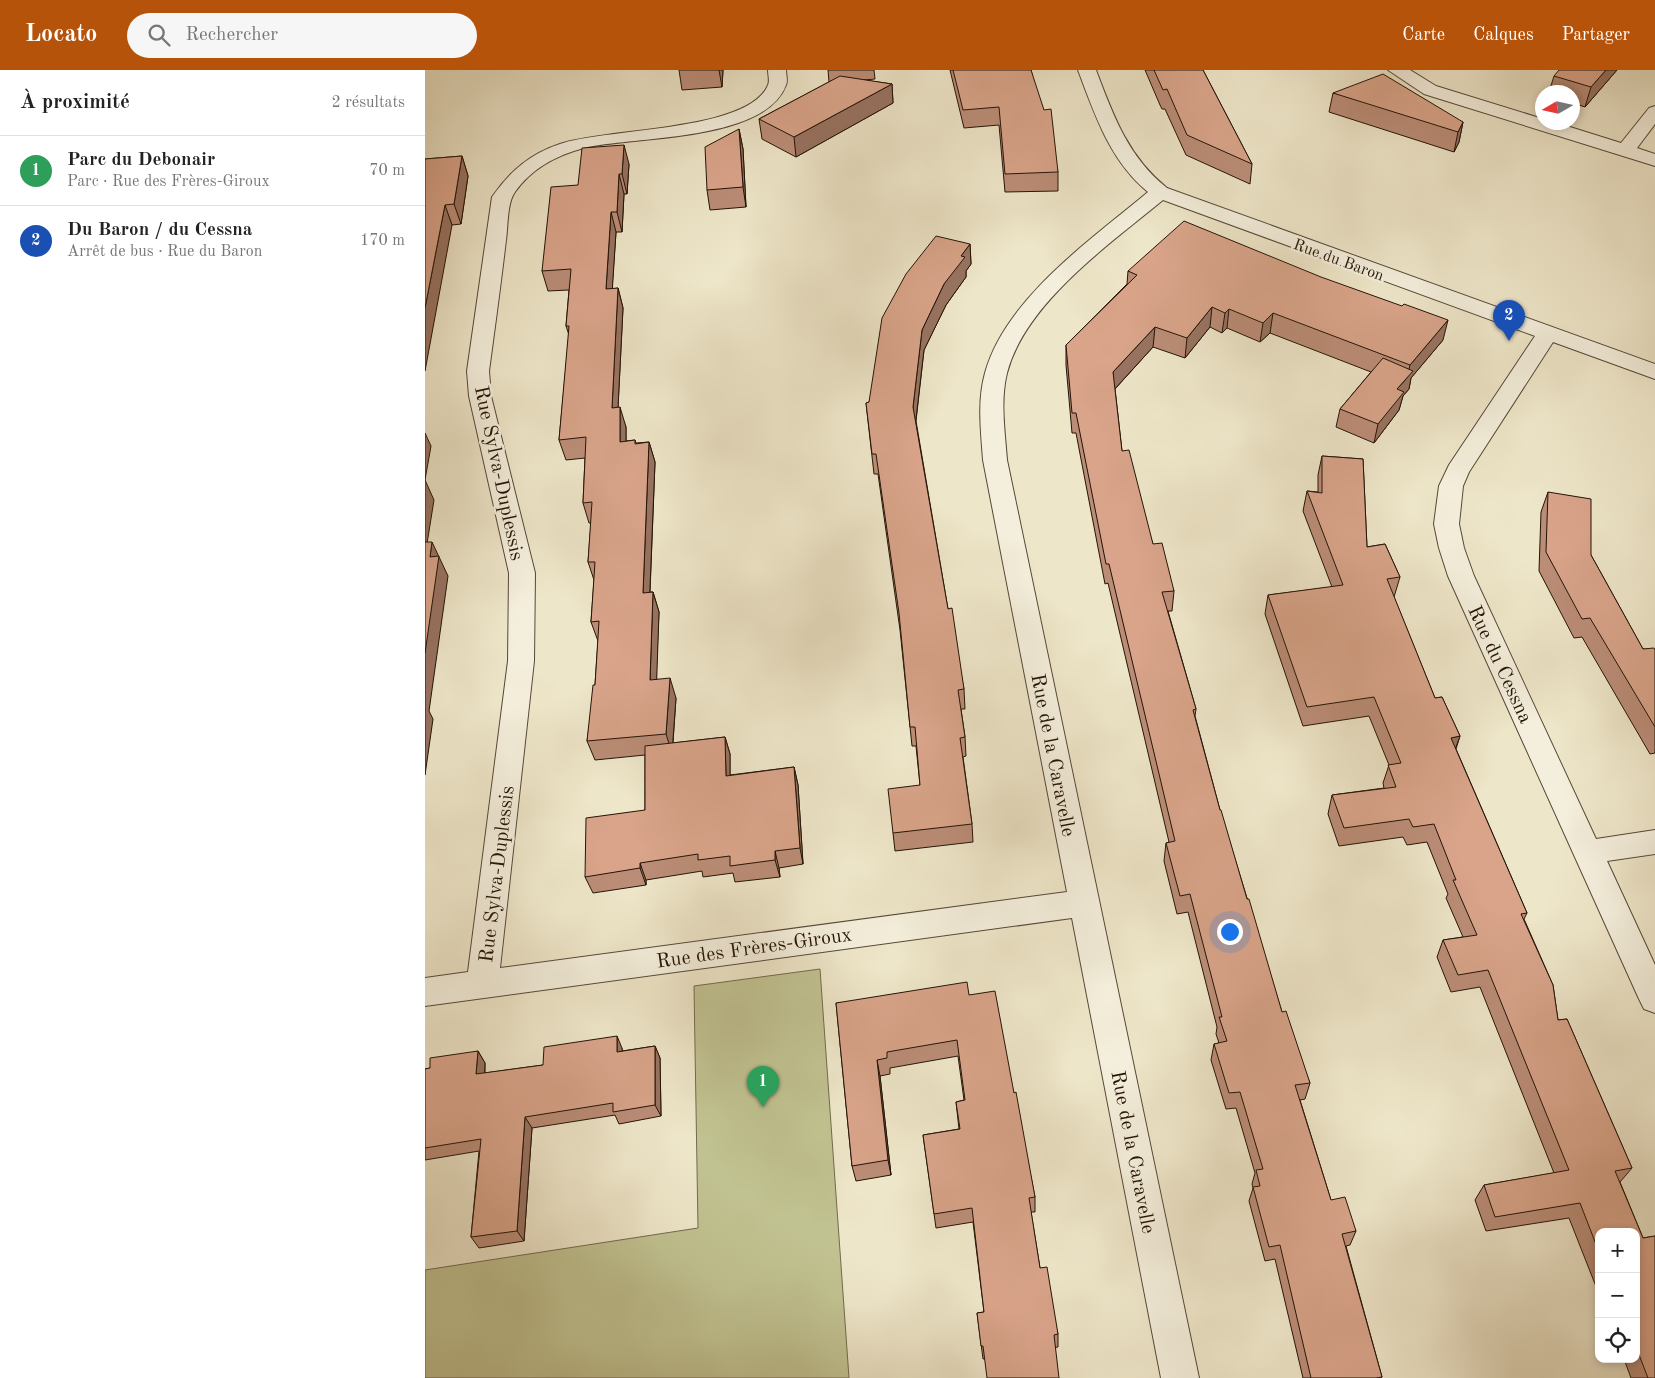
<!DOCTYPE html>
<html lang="fr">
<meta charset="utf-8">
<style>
body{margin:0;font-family:"Old Standard TT",serif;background:#f6f6f6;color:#222}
.controls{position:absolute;right:15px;bottom:15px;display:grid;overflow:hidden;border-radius:10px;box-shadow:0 2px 8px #0003}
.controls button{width:45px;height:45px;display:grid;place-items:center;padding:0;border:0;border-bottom:1px solid #e0e0e0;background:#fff;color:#222;font:25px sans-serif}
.compass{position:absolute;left:1110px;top:15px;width:45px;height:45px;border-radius:50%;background:#fff;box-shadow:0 2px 8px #0003;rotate:261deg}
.you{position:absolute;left:804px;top:861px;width:18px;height:18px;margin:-12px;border:4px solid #fff;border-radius:50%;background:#1a73e8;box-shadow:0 0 0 8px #1a73e833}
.badge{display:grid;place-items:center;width:32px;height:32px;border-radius:50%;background:#b45309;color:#fff;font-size:16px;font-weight:700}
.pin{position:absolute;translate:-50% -41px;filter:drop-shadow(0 1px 2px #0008)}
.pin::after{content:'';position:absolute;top:26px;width:18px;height:15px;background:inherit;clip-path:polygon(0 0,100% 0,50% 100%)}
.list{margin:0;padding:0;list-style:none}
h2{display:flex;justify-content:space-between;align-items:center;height:65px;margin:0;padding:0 20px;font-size:21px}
h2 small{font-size:16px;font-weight:400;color:#767676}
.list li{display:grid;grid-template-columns:32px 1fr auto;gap:15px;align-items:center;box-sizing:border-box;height:70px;padding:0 20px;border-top:1px solid #e0e0e0}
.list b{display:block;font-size:19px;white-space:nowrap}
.list p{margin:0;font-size:16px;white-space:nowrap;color:#767676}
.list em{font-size:16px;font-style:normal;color:#767676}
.icon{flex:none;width:28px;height:28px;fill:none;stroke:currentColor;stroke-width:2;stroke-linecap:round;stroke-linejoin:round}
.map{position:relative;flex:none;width:1230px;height:1308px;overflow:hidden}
header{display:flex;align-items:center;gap:30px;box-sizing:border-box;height:70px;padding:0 25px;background:#b45309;color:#fff}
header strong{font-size:24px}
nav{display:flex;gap:28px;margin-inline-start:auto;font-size:18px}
.search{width:350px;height:45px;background:#f6f6f6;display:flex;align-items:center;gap:12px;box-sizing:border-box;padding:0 18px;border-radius:28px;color:#767676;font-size:19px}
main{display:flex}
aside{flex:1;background:#fff}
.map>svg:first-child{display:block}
.green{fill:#c1c291;stroke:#726a4c}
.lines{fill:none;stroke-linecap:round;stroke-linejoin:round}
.minor-casing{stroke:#564838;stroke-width:2}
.minor{fill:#f4efdc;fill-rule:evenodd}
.wall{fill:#bb8d77;stroke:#231307}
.shaded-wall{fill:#987361;stroke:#231307}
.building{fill:#d9a48a;stroke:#231307}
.labels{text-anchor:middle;stroke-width:5;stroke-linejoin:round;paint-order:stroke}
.far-street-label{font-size:16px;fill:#231307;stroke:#f4efdc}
.street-label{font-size:20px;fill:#231307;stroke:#f4efdc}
</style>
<header>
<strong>Locato</strong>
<div class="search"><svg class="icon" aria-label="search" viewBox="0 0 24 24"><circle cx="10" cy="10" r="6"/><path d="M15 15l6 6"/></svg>Rechercher</div>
<nav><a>Carte</a><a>Calques</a><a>Partager</a></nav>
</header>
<main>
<aside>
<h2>À proximité<small>2 résultats</small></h2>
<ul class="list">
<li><span class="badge" style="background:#2e9e5b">1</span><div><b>Parc du Debonair</b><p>Parc · Rue des Frères-Giroux</p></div><em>70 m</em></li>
<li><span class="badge" style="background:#1a4fb4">2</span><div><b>Du Baron / du Cessna</b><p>Arrêt de bus · Rue du Baron</p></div><em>170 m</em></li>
</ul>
</aside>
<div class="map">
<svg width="1230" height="1308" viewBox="0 0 1230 1308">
<rect width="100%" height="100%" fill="#eee6c9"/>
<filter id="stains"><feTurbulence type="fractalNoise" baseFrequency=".004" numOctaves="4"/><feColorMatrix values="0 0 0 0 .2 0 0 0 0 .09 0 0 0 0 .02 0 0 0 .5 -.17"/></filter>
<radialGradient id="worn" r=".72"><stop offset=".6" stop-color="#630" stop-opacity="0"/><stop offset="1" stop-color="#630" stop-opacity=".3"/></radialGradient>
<path class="green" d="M395,899l29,409h-424v-108l273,-42 -4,-242z"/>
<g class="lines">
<g class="minor-casing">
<path id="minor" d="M343,0h18c0,4 2,11 0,15 -21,57 -152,51 -202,63 -27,7 -53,21 -69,44 -8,11 -7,34 -9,48 -5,43 -11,87 -17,131l2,25 44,177 -1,88 -34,307 567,-76 -84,-432c-2,-28 -6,-59 2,-87 20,-74 107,-134 163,-181 -38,-31 -53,-77 -70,-122h18c17,45 32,87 71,118l488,176v15l-102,-37 -84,130 -6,14 -4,38 5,24 10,28 122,263 59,-9v24l-48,7 48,104v48l-11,-4 -5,-10 -191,-423 -9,-28 -5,-24 5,-38 10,-21 86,-129 -372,-136c-53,44 -138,103 -156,173 -7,28 -2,59 0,87l192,918h-38l-89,-460 -647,88v-28l43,-6 40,-311 1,-88 -40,-177 -2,-25 25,-174c18,-26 38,-43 68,-53 45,-16 189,-12 208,-59 2,-4 0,-10 0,-15z
M963,0h22l26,16 107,33v3h11l67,21 28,-35 6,-2v18l-18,24 18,6v12l-231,-72z"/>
</g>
<use href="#minor" class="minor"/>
</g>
<path class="wall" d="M254,0h44l-1,17 -40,3z
M403,0h46l1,9 -11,1 28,4 1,19 -97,54 -34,-18 -3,-20 70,-37z
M525,0h81l27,102v19l-53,1 -6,-67 -35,3z
M720,0h58l49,94 -2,20 -64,-29 -21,-46h-3l-2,-4z
M1192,0l-32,37 -12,-4v-11h-24l5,-16z
M908,23l130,29 -4,20 -5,10 -125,-40z
M314,59l4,20 3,58 -36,3 -3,-20z
M37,86l6,20 -7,48 -9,1 -27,-66z
M204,94l-2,30h-3l-2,38h-6l-4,57 6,-1 5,20 -5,99 8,20v14l9,-1 1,3 13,-1 6,20 -5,130h3l6,20 -3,67 20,19 -3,45 52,-6 5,17v21l64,-8 4,18 5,79 -24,4 1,9 -45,5 -2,-9 -30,4 -1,-6 -56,9v5l-53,8 -8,-16 60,-67v-55l-50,5 -8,-19 8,-56 3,-44 -7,-19 3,-42 -6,-18 3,-39h-2l-6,-20 2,-45 -19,2 -7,-20 10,-105 -3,-9 3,-36 -21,1 -6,-20 36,-86z
M545,174l1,20 -5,7v6l-20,28 -22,45 -8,71 32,188 16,80 1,20h-4l4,28 1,19 -3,1 9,67 1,18 -78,9 -2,-18 27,-48 -4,-39h-4l-12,-116 -22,-156h-4l-8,-71 3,-1z
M703,201l315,69 -32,38 -2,11 -6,7 -4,14 -25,33 -38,-16 4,-18 31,-37 -101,-39 -10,9 -33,-14 -5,5 -12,-6 -25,31 -32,-11 -38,42 7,62 31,93 21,47 -2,20h-4l28,98 -1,7 25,94 62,202 28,71 -5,16 -5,1 31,100 25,31 -6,14 -4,1 36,131 -1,1h-78l-28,-119 -10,2 -16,-60 4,-13 -1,-4 3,-11 -19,-65 -10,1 -15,-49 3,-16 5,-1 -3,-9 1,-7 -29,-115 -11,2 -13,-53 2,-18 3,-1 -61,-259 -3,1 -29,-151h-4l-6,-68v-20l61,-61z
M897,386l41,3 4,88 18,-3 15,33 -6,20 41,101 7,-1 18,39 -4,13 71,164 -3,6 29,66 5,35 9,-1 65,149 -12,14 23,56 12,-2v142h-24l-7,-19h12v-127h-37v62l-30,-76 -83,13 -11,-31 9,-15 70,-12 -74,-186 -29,5 -14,-35 6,-17 20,-3 -17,-39 2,-4 -21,-52 -20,3 -4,-8 -64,9 -11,-32 4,-19 52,-7 -1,-5 6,-18 -20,-49 -66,10 -38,-112 3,-19 64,-8 -29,-76 4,-20 11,1v-17z
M1123,422l43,63 52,94 12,1v103l-5,1 -68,-117 -8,1 -35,-67 2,-59z
M544,925l45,98 21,104v15h-4l9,56 18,66v13l-75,12 -6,-46 7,-1 -11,-90 -37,6 -13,-93 36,-6 -3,-27 8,-2 -6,-44 -68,12v6l-10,2 11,99 -35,6 -4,-15 -16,-163z
M230,976l5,12 1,58 -42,8 -4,-9 -83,13 -8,113 -45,7 -8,-11 8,-86 -54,9v-91l5,-1 48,-17 7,12v10l58,-8 79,-17v3z"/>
<path class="shaded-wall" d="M294,0h4l-1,17z
M1181,0h11l-32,37 6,-20z
M467,14l1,19 -97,54 -2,-20z
M1038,52l-4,20 -5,10 4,-20z
M314,59l4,20 3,58 -3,-20z
M199,75l5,19 -2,30 -5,-20z
M37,86l6,20 -7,48 -7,-20z
M194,104l5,20 -2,38 -5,-20z
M20,135l7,20 -27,146v-63z
M186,142l5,20 -5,78 -5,-21z
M545,174l1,20 -5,7v6l-20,28 -22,45 -9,77 -2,-20 9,-77 22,-46 17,-28z
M193,218l5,20 -6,120 -5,-20z
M787,237l-2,20 -25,31 2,-20z
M804,239l-2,19 -5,5 3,-20z
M848,243l-3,20 -10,9 3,-19z
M1023,250l-5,20 -32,38 -2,11 -6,7 -4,14 -25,33 4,-19 19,-35 10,-11 3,-13z
M730,257l-2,20 -41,45 1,-20z
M195,337l6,20v35l-6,-20z
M0,363l6,13 -6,34z
M224,372l6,20 -6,151 -6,-20z
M0,410l9,20 -9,56z
M7,472l16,34 -19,135 4,8 -8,56v-122l5,-96z
M228,522l6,20 -3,88 -6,-20z
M245,608l6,20 -4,55 -6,-19z
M1035,666l-7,19 -2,-17z
M300,667l5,17v39l-4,-17z
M369,697l4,18 5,79 -3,-16z
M350,781l4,17 1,9 -5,-17z
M215,793l6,17v5l-6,-17z
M192,966l5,12 1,16 -6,-12z
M230,976l5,12 1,58 -6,-11z
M53,981l7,12 -1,23 -8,-12z
M452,990l3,16 11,99 -3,-15z
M100,1047l7,11 -8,113 -7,-10z"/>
<path class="building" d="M528,0h78l13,40 7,-1 7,63 -53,2 -6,-67 -36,3z
M729,0h49l49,94 -65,-29 -20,-46 -4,1z
M1134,0h47l-15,17 -37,-11z
M958,4l80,48 -5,10 -125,-39z
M415,6l52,8 -98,53 -35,-18z
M314,59l4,58 -36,3 -2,-43z
M199,75l-2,29h-3l-2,38h-6l-5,77 12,-1 -6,120 8,-1v35l15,-2v4l14,-2 -6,151 10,-1 -3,88 20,-2 -4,56 -79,7 6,-56h2l4,-64 -8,1 4,-60h-7l4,-60 -9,1 3,-66 -27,3 10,-114h-3l5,-57 -29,2 9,-84 27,-2 4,-37z
M37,86l-8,48 -9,1 -20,103v-149z
M759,151l137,56 81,29 2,-2 44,16 -38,45 -137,-52 -10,10 -34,-14 -4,4 -13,-6 -25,31 -32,-11 -42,45 9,79 7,-1 24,94 9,-1 12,48 -12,1 34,117 -3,1 27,100h1l26,89h2l33,113 4,-1 24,72 -15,2 36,115 14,-3 11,34 -14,3 40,143 -6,1h-65l-31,-133 -11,2 -16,-60 7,-1 -4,-16 7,-1 -23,-77 -11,1 -15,-49 13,-3 -8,-24h3l-32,-123 -10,2 -14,-53 9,-2 -66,-277h-3l-30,-151h-4l-6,-68 71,-70 -9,-4z
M511,166l34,8 -9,12 4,1 -21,27 -22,46 -9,77 35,202 4,-1 12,81 -6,1 7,47 -5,1 12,86 -79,9 -5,-44 32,-4 -5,-58h-5l-11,-114 -23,-159h-4l-6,-51 3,-1 13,-84 24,-44z
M958,288l30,13 -16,18 7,3 -26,32 -38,-15z
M897,386l41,3 4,88 18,-3 15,33 -13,2 48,119 7,-1 18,39 -9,2 76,175 -6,1 32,71 5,35 9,-1 65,149 -17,3 28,67 12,-2v142h-7l-12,-31v-115h-37v20l-19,-49 -85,14 -11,-32 85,-15 -81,-200 -30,5 -15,-35 34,-5 -24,-55h3l-22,-56 -21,3 -4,-8 -65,9 -12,-33 64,-8 -8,-22 13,-2 -27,-66 -67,10 -39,-112 75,-10 -36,-94 15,2z
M1123,422l43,7v56l52,94 11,-1 1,2v77l-65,-109 -8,1 -36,-67z
M0,472h7l-2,15 9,-1 -14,97z
M300,667l1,39 68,-9 6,81 -25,3v9l-45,6v-10l-32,4v-6l-58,9v5l-55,9 1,-59 59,-8v-64z
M542,912l2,13 26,-4 19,102 2,-1 19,105 -6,1 11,70 7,-1 11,67 -4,1 5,43h-72l-4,-32h-2l-4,-33 7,-1 -12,-104 -38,6 -11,-79 37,-6 -4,-27 9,-2 -8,-60 -70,12v6l-10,2 11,100 -36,6 -16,-163z
M192,966v16l38,-6v59l-42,7v-9l-88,14 -8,114 -46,6 10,-98 -56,9v-79l5,-1v-10l48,-7 -2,23 67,-9 1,-18z"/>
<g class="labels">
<g class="far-street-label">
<text transform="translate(914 189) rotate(20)" y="6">Rue du Baron</text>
</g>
<g class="street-label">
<text transform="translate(75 403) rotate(78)" y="7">Rue Sylva-Duplessis</text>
<text transform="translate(1076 594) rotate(65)" y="7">Rue du Cessna</text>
<text transform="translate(629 685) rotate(79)" y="7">Rue de la Caravelle</text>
<text transform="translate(71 804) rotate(-83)" y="7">Rue Sylva-Duplessis</text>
<text transform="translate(329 877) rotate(-8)" y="7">Rue des Frères-Giroux</text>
<text transform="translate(709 1082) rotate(79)" y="7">Rue de la Caravelle</text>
</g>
</g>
<rect width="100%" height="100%" filter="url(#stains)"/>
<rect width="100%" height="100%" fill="url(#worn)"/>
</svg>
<div class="controls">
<button>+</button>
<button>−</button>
<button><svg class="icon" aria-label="locate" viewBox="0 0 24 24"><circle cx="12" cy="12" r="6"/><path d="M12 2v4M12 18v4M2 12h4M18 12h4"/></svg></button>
</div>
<svg class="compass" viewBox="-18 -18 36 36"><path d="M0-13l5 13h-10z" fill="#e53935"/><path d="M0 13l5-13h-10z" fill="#767676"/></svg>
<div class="you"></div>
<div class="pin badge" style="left:338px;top:1037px;background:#2e9e5b">1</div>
<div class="pin badge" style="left:1084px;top:271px;background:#1a4fb4">2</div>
</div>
</main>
